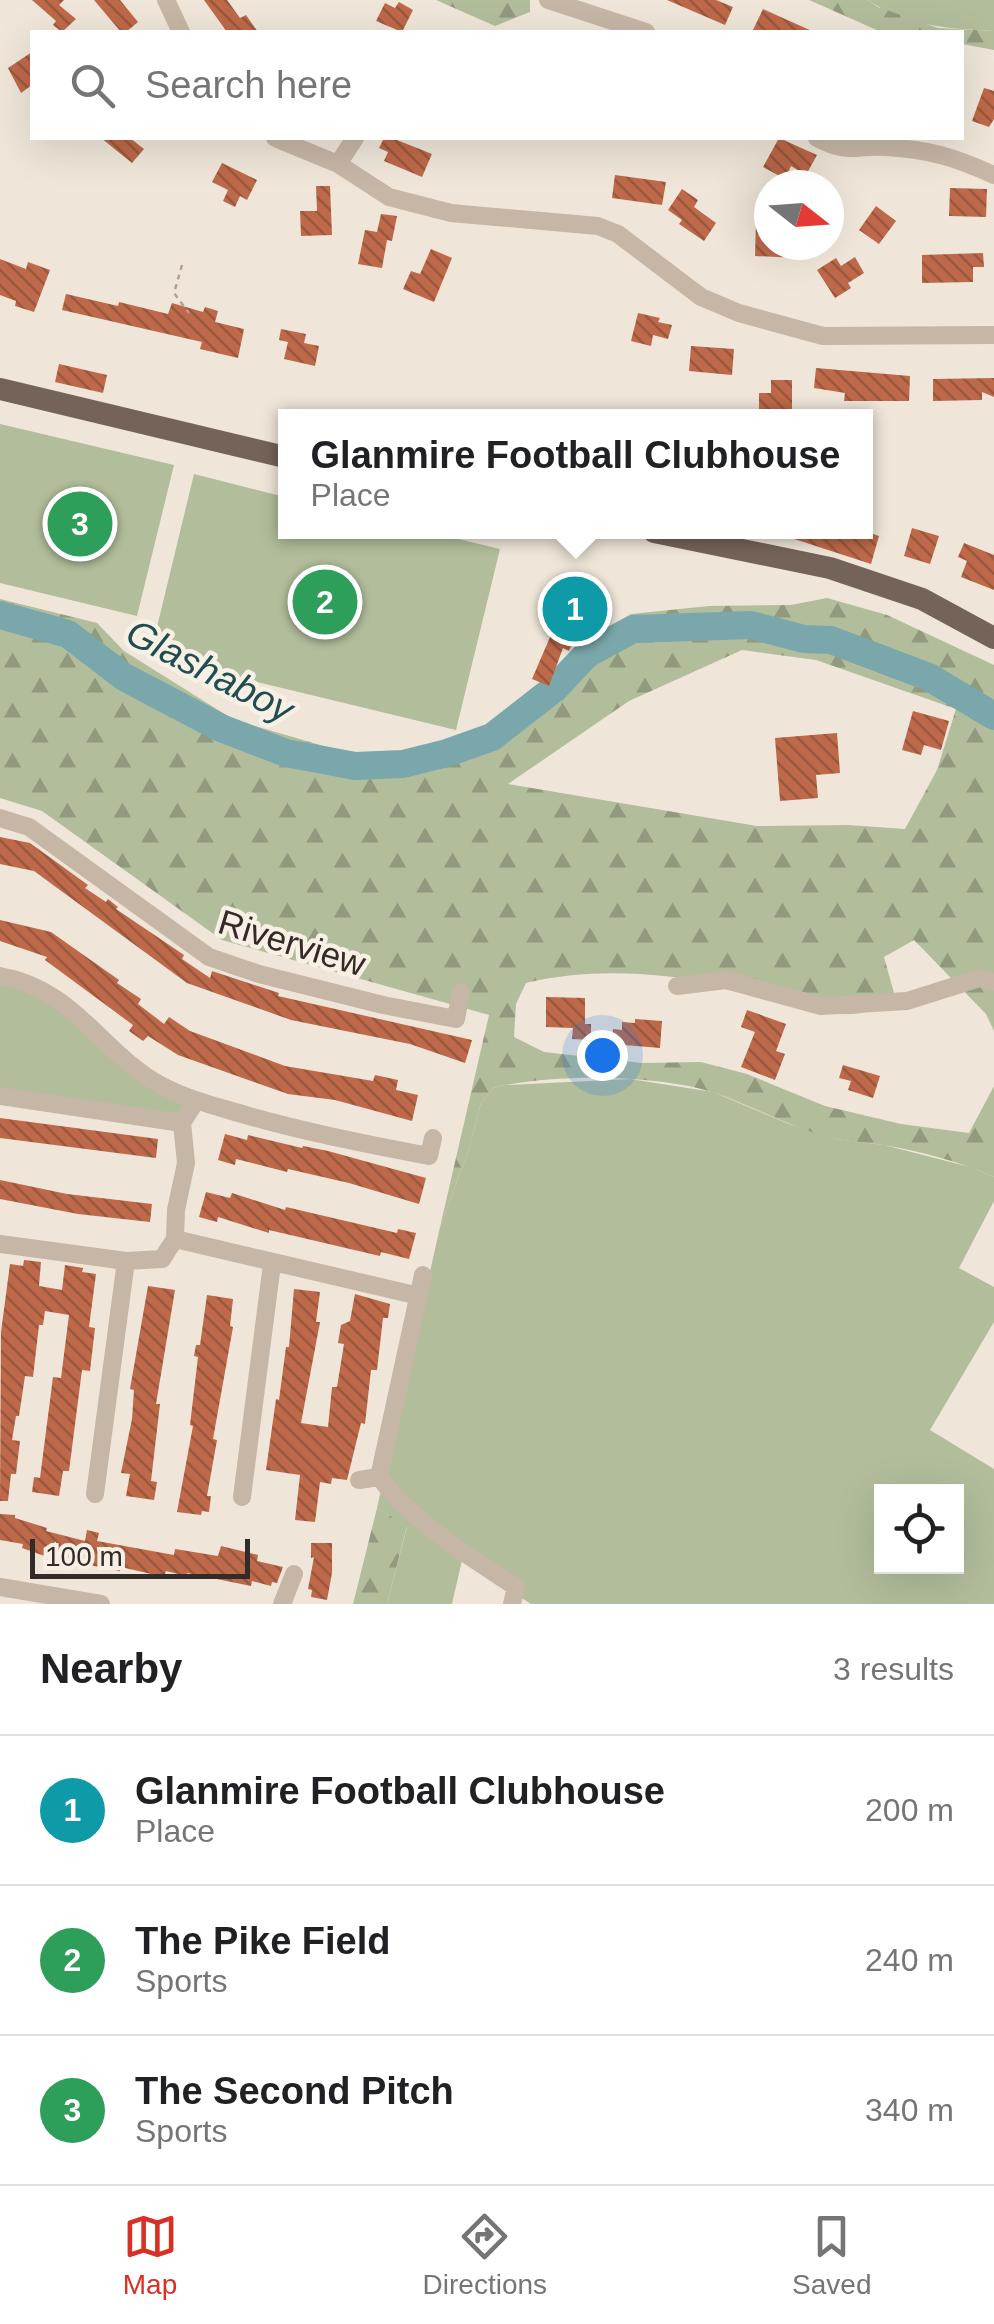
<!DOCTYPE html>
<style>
body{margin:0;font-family:Arial,sans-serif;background:#f6f6f6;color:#202124}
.controls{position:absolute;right:30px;bottom:30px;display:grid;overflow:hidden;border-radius:0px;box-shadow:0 10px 40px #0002}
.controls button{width:90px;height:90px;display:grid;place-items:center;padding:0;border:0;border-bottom:2px solid #e0e0e0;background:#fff;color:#202124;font:50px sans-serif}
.compass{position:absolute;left:754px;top:170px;width:90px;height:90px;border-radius:50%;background:#fff;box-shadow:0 10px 40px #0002;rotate:107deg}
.scale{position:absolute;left:30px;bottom:25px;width:220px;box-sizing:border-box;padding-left:10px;border:5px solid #332b27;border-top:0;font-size:28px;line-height:35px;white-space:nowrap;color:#332b27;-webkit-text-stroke:8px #f8f0e5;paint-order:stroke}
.you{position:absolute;left:602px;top:1055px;width:35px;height:35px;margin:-25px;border:8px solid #fff;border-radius:50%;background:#1a73e8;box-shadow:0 0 0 15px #1a73e833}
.badge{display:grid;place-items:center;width:65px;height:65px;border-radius:50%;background:#d93025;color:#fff;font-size:32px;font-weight:700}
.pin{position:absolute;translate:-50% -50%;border:5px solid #fff;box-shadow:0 2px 10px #0006}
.popup{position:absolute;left:278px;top:409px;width:595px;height:130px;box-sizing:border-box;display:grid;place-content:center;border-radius:0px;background:#fff;filter:drop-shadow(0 2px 8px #0005);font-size:32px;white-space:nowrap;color:#757577}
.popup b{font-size:38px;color:#202124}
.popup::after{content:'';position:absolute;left:50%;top:100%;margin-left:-20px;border:20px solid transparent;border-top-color:#fff}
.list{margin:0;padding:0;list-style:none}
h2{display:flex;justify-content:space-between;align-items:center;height:130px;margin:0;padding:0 40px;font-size:42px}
h2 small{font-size:32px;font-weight:400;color:#757577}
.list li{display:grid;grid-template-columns:65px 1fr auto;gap:30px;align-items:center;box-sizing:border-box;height:150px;padding:0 40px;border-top:2px solid #e0e0e0}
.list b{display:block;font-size:38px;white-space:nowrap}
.list p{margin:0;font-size:32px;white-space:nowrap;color:#757577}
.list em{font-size:32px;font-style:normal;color:#757577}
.icon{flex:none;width:55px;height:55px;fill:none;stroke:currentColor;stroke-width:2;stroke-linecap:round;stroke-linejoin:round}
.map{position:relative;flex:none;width:994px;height:1604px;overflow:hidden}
.search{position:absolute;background:#fff;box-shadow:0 10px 40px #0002;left:30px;right:30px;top:30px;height:110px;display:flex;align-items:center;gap:25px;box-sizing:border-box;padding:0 35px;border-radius:0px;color:#757577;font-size:38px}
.sheet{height:580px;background:#fff}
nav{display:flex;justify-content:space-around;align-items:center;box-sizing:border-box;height:140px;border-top:2px solid #e0e0e0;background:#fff;font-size:28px;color:#757577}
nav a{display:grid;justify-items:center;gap:5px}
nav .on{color:#d93025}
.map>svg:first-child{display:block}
.grass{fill:#b1bd9b;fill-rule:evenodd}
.forest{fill:url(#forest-firs);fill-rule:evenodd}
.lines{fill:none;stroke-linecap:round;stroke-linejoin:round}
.river{stroke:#7aa7ab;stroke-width:28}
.building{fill:url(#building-back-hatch)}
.path{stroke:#b2a091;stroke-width:2.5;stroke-dasharray:5 5;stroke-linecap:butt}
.minor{stroke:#c6b6a6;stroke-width:18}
.major{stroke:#746359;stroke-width:22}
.labels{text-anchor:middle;stroke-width:9;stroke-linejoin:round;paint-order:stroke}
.street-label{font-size:35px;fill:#332b27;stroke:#f8f0e5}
.water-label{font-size:38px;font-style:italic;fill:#1f4d52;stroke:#f8f0e5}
</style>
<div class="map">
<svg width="994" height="1604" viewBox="0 0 994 1604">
<defs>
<pattern id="forest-firs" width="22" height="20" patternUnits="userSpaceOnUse" patternTransform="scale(2.5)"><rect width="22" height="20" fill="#b1bd9b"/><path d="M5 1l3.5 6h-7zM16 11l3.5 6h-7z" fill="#919a7e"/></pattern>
<pattern id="building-back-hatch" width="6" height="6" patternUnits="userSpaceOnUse" patternTransform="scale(2.5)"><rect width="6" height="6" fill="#be6949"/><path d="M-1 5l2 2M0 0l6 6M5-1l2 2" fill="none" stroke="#9b573d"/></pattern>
</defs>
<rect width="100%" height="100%" fill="#efe6d9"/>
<path class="grass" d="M868,0h126v31c-43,-2 -89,-5 -126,-31z
M0,424l174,41 -37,151 -137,-33z
M194,474l91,23v35h144l71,17 -44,181 -306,-74z
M0,976l20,4 176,121 -14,22 -182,-30z
M630,1079l83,13 76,32 48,15 47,6 86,22 24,10v24l-35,67 35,19v35l-64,108 64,39v135h-463l-69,-44 -10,44h-65l20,-77 -30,-19 63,-281 29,-78 12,-46 12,-15 13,-3zM882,1492h74v74h-74z"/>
<path class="forest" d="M436,0h94v12l-35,14z
M809,0h59l10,7 60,21 56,3v19l-32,-6v-12l-83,-1z
M827,598l60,17 107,50v366l-8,-17 -72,-74 -30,17 10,36c-9,7 -21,18 -32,20 -44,6 -100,-20 -144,-29 -62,-12 -130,-16 -192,-1l-10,21 -2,33 30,15 98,11 59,-1 46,12 78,32 76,18 68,9 25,-47v91c-34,-15 -73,-26 -111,-32 -15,-3 -31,-3 -46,-6 -43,-9 -81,-32 -122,-46 -56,-19 -165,-20 -222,-5l-12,15 -12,46 -29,78 49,-212 -267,-75 -180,-129 -42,-13v-199l97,24 27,28 110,69 131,38 56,-6 48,-13 112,-90 50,-35 78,-8 82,-1zM742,650l74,10 140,49 -19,61 -32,59 -57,-4 -91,1 -249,-42 121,-83z
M377,1508l30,18 -20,78h-34z"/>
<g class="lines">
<path class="river" d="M0,615l68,19 56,43 97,51 65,25 69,13 48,-2 44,-11 45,-16 63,-49 32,-34 46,-25 118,-4 53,14 27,1 98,37 65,39"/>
</g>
<path class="building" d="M32,0h32l-5,5 17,14 -14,13 -9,-7 3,-4z
M94,0h26l18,22 -12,10h-5z
M204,0h23l13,18 6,-3 12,17h-31z
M667,0h49l17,7 -8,18z
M399,2l14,8 -11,22 -26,-11 9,-18 10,5z
M763,9l51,23h-62z
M32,52v33l-11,8 -13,-25z
M984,88l10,3v28l-5,8 -17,-6z
M101,138h29l14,11 -12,14z
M384,138h8l40,16 -10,23 -38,-16 4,-9 -9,-4z
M779,138l38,17 -11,20 -15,-9 -6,13 -22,-12z
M222,163l35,17 -10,20 -7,-4 -5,11 -12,-6 5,-11 -16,-8z
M615,175l51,7 -4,23 -50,-7z
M316,186h14l2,49 -31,1 -1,-25h17z
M950,188l37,1 -1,28 -37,-1z
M682,189l16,11 -4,7 22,16 -12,18 -25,-17 3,-4 -14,-10z
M876,206l20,15 -17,23 -20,-14z
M381,214l16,2 -5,25 -5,-1 -5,28 -24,-4 7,-34 12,2z
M756,221l13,1v23h31v13l-45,-2z
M431,249l21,9 -18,44 -31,-13 8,-18 9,3z
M983,253l1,14h-11v15l-51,1v-28z
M855,257l9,16 -16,10 3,5 -16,10 -18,-28 19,-12 5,8z
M0,259l26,10 2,-7 22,8 -16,42 -19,-6 1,-5 -16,-6z
M66,294l52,12 1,-4 49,12 4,-11 31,9 2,-5 13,4 -3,11 29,7 -6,29 -38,-9 2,-7 -140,-32z
M638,313l22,5 -2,4 14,3 -4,14 -15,-4 -2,11 -20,-5z
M281,329l25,5 -2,9 15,3 -4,20 -31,-7 4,-17 -9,-2z
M691,346l43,3 -2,26 -43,-4z
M59,364l48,11 -4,18 -48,-11z
M816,368l94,8 -1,25h-65l1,-8 -31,-5z
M994,378v19l-12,-5v8l-49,1v-22z
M771,380h21v35h-33v-22h12z
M912,528l27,8 -9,28 -26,-8z
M865,531l14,5 -8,28 -89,-29v-3z
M964,543l30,12v35l-33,-13 6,-16 -9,-4z
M572,586l21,8 -12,30 12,5 -6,14 -13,-5 -5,13 -6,-3 -14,38 -17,-7z
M913,711l36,10 -8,29 -17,-5 -3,10 -19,-5z
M837,733l3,40 -24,2 2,23 -38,3 -5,-63z
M0,837l30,6 58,42 -3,3 21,14 2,-3 10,8 -2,2 68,46 -2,4 28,19 2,-7 67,22 -1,3 194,44 -7,23 -55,-19 -119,-24 -104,-37 -153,-112 -34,-7z
M0,920l51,12 68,48 -2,3 24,16 -3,5 26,20 5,-7 21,14 95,35 88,15 2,-6 23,5 -2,10 22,5 -6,26 -77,-21 -47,-6 -110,-39 -30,-19 -5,5 -14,-10 4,-6 -88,-65 2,-3 -47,-16z
M546,997l39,1v26h6v16l-19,-1 1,-11 -27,-1z
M747,1010l39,14 -10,27 9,3 -10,26 -34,-13 14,-35 -14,-5z
M635,1019l27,2 -2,27 -48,-4 1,-15 9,1v-8l13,1z
M843,1065l37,11 -7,22 -25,-8 3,-9 -12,-3z
M0,1118l158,21 -2,19 -156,-20z
M225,1134l22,6 1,-5 54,13 1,-2 25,5 98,27 -7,26 -70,-21 -61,-14 -1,3 -51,-13 -1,6 -17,-5z
M0,1180l67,14 85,10 -2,18 -72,-8 -78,-15z
M206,1192l24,6 2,-5 53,17 1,-3 111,26 1,-4 18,4 -7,26 -28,-7 -1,4 -111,-26v3l-51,-16 -1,5 -18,-5z
M24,1260l17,2 -2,24 23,4 3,-25 18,3 -1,4 14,2 -7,53 6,1 -5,43 -8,-1 -13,101h-6l-4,25 -27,-4 2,-15 6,1 13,-101 8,1 8,-63 -24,-4 -2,14h-4l-6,52 -8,-1 -6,40h-3l-4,24 8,1 -4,33h-5l-3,27h-8l1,-169 9,-68 13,2z
M148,1286l27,4 -19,114h4l-9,77 6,1 -3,18 -28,-4 4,-22 -9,-1 11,-54 2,-29 -4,-1z
M294,1289l26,3 -4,30h4l-19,101 27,4 4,-40h5l7,-43 -6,-1 3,-18 9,-4 5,-27 35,10 -2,14h-5l-6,52h-6l-6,54 -4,-1 -14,57 -15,-2 -1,6 -11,-2 -5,40 -20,-2 5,-45 -34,-5 10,-71 3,1 7,-53h3z
M207,1295l26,4 -3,27 3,1 -20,112 4,1 -10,56h4l-2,16 -7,-1 -1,4 -24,-3 16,-86 -3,-1 8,-68 -4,-1 2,-11h4z
M0,1514l15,1v3l32,10 -1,3 39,10 2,-11 12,3 -2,8 77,14 1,-6 43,7 3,-10 37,9 -1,6 26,6 -6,16 -5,-1 -1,4 -19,-5 -1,5 -64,-13 -1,3 -20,-5 -2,6 -43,-10 -1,4 -46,-9 -1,4 -51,-18 1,-4 -23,-4z
M311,1543h21v30l-5,27 -16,-3 1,-7 -4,-1 6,-32 -3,1z"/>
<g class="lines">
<path class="path" d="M182,265l-8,28 15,20"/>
<path class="minor" d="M166,0l15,32
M548,0l98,32
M275,138l63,26 51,33 62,16 147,13 20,8 83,63 38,16 84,23 171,-1
M817,138c33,17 36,7 69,9 45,3 68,10 108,28
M338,164l17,-26
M0,818l29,9 180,130 50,17 124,31 73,14 5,-27
M0,976c75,13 101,77 162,110 25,13 53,20 80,28 62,18 124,30 187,42l4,-18
M677,986l49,-6 95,26 86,-5 73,-23 14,4
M0,1096l182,27
M175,1239l244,57
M0,1244l126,17 36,-2 13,-20 1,-29 10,-47 -4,-40 14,-22
M379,1477c36,47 88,78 137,110l-4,17
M359,1480l20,-3 44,-202
M95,1494l31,-233
M242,1497l30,-233
M0,1587l101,17
M282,1604l12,-30"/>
<path class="major" d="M0,389l285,68
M654,532l176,36 92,31 72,39"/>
</g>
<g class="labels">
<g class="street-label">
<text transform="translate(292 943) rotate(17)" y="12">Riverview</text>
</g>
<g class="water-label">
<text transform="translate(210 671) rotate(27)" y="13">Glashaboy</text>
</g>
</g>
</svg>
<div class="controls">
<button><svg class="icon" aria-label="locate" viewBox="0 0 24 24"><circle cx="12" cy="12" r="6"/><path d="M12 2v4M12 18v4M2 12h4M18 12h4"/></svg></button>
</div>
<svg class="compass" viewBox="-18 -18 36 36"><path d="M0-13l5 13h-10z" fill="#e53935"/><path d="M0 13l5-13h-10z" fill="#757577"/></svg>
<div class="scale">100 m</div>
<div class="you"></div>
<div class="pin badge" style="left:575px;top:609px;background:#0f9aa8">1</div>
<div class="popup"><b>Glanmire Football Clubhouse</b>Place</div>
<div class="pin badge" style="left:325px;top:602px;background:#2e9e5b">2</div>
<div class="pin badge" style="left:80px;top:524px;background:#2e9e5b">3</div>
<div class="search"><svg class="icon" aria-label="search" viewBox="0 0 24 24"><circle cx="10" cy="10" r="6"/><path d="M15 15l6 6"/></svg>Search here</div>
</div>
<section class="sheet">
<h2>Nearby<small>3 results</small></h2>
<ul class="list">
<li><span class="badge" style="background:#0f9aa8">1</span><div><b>Glanmire Football Clubhouse</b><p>Place</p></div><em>200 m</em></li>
<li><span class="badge" style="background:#2e9e5b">2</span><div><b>The Pike Field</b><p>Sports</p></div><em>240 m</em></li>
<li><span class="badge" style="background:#2e9e5b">3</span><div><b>The Second Pitch</b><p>Sports</p></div><em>340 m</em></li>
</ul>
</section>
<nav>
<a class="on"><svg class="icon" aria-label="map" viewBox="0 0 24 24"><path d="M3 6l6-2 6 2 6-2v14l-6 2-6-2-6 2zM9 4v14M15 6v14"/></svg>Map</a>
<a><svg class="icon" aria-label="directions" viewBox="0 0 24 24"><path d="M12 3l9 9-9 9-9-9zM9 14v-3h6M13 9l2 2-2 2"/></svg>Directions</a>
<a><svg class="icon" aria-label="saved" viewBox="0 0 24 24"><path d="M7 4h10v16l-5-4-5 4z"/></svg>Saved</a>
</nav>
